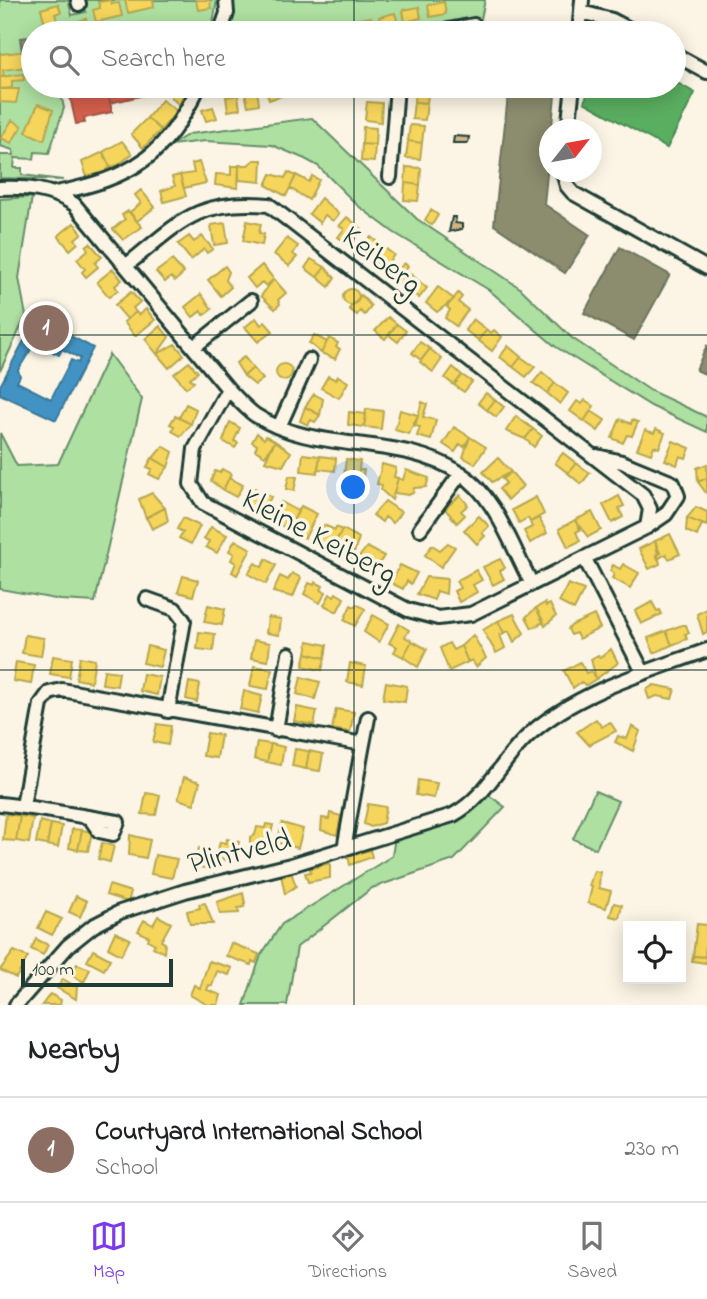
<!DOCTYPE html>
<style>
body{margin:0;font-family:"Indie Flower",sans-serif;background:#f6f6f6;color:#202124}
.controls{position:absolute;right:21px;bottom:21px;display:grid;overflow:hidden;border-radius:0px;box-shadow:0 4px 18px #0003}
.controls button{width:63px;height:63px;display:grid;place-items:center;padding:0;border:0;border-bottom:2px solid #e0e0e0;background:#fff;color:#202124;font:35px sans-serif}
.compass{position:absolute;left:539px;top:119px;width:63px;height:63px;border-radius:50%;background:#fff;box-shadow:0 4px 18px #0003;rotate:59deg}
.scale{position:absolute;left:21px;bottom:18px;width:152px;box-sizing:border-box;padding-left:7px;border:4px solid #1f3d34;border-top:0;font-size:19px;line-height:24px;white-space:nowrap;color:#1f3d34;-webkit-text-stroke:5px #fcf5e5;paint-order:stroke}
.you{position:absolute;left:354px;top:488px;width:24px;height:24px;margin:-18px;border:5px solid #fff;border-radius:50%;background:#1a73e8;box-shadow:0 0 0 10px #1a73e833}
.badge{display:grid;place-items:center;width:46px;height:46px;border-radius:50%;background:#7c3aed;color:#fff;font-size:23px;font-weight:700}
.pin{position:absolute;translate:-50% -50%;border:4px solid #fff;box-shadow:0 2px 7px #0006}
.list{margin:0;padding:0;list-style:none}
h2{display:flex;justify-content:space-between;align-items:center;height:91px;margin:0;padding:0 28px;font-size:30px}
h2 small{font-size:23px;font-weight:400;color:#757577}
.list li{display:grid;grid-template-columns:46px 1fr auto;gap:21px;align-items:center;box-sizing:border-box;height:105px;padding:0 28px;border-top:2px solid #e0e0e0}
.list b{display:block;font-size:26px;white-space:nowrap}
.list p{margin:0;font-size:23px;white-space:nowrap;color:#757577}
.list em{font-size:23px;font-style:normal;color:#757577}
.icon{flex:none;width:38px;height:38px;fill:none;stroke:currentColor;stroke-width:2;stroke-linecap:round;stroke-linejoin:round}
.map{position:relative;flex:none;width:707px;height:1005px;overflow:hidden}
.search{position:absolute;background:#fff;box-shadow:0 4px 18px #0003;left:21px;right:21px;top:21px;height:77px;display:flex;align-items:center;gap:18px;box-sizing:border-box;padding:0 24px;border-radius:38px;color:#757577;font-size:26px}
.sheet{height:196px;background:#fff}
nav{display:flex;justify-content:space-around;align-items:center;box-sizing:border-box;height:98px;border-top:2px solid #e0e0e0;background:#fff;font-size:19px;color:#757577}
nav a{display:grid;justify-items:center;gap:4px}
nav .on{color:#7c3aed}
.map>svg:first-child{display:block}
.green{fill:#aee0a1;stroke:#668e6a;stroke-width:2}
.homes{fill:#f6d55c;stroke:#b6a750;stroke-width:2}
.shops{fill:#d6604d;stroke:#9f5646;stroke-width:2}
.schools{fill:#4393c3;stroke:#387998;stroke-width:2;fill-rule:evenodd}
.public{fill:#5aae61;stroke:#488c54;stroke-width:2}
.industry{fill:#8c8c6e;stroke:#6b745d;stroke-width:2}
.building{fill:#d0b485;stroke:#1f3d34;stroke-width:2}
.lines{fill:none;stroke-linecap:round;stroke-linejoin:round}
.minor-casing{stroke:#1f3d34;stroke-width:18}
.minor{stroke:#fcf5e5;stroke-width:12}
.grid{fill:none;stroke:#1f3d34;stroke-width:2;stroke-opacity:0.55}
.labels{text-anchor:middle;stroke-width:7;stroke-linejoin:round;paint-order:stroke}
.street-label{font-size:32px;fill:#1f3d34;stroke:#fcf5e5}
</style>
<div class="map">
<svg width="707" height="1005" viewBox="0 0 707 1005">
<rect width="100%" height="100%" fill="#fcf5e5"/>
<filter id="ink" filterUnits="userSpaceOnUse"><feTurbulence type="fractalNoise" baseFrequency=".0143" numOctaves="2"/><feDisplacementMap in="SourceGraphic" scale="14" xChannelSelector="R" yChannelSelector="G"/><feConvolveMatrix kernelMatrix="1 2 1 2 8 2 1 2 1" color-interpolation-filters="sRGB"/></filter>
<g filter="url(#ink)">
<path class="green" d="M0,0h68l4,15 14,-3 -1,-12h132l-5,30 -13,-5 -42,8h-124v53h26l5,22 -15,45 -14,-1 -1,7 -19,-1 -1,10h8v7l41,5 -63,-2v-23h14l-1,-5 -13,-4z
M234,0h251l-4,19 -84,14h-169z
M312,118l105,101 103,69 52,50 79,53 56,26v15l-56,-26 -95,-59 -67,-57 -96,-58 -36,-27 -39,-39 -13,-7 -33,-14 -67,-4 -34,4 18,-11z
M32,197l-13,81 7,38 -26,55v-172z
M109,354l33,45 -47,203 -34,-2 -61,-11v-156l17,33 41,-2z
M595,791l23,10 -22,48 -23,-10z
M486,793l19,14 -51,53 -82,28 -75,59 -10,58h-43l17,-50 21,-31 110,-68 3,-19z"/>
<path class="homes" d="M111,0l1,4 7,-1 3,13 -26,6 -3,-12 7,-2 -2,-6z
M125,0h28l1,7 -26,6z
M196,0h14l1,8 -13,2z
M444,2l2,12 -16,3 -2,-12z
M58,4l3,8 -6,2 3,10 -12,3 -5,-18z
M419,7l2,11 -16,4 -2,-12z
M395,13l3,11 -16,4 -3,-11z
M371,17l2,12 -18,3 -2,-12z
M86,19l3,14h-15l-1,-6 6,-1 -1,-5z
M346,25l1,8h-16l-1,-7z
M30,51l3,15 -30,4 1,7h-4v-23z
M23,74l1,6 -12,1v7l-12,1v-12z
M172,86h16l-9,19 -8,-8z
M278,86l3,10 -12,4 -4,-13z
M287,86h12l2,6 -12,3z
M415,86h14l-2,17 -13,-1z
M0,89h19l-3,14 -16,-1z
M257,90l2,14 -11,2 -3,-13z
M238,95l2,14 -12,2 -2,-14z
M162,100l15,11 -16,19 -14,-12z
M367,102l15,1 -1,19 -16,-2z
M414,102l13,1 -2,17 -13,-1z
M38,104l15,6 -9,30 -18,-8z
M213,107l4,11 -11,3 -4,-11z
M147,118l14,12 -18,18 -12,-14z
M12,120l10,6 -11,17 -10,-5z
M410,125l14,1 -2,17 -14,-2z
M363,127l13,1 -1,17 -13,-1z
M122,141l10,13 -14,11 -8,2 -7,-15z
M408,141l14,2 -2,16 -14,-1z
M362,144l13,1 -1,17 -13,-1z
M103,152l7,15 -5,5 -18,5 -5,-15z
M254,160h8l-1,22 -22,-2v-15h9z
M199,162l7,21 -22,5 -4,-13 14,-2 -2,-9z
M231,166h8l-1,22 -23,-3 1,-11 15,1z
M406,167l15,1 -1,17 -15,-2z
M288,172l8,4 -10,20 -20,-11 5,-11 14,4z
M180,175l6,21 -22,6 -3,-11 14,-5 -3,-9z
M296,175l13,7 3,-6 7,4 -10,20 -19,-12z
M405,183l15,2 -2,16 -14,-1z
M141,190l14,17 -18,14 -7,-9 11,-9 -6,-8z
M321,198l18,16 -6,7 -8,-6 -5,8 -11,-9z
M431,210l7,5 -6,10 -7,-5z
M128,211l14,16 -19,13 -10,-11 12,-10 -3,-4z
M347,217l15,12 -13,16 -11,-8 6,-8 -5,-3z
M247,221l14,3 -2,9 5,1 -2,11 -19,-4z
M74,223l8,10 -7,6 3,4 -8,7 -12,-14z
M225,223l3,20 -14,2 -3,-20z
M189,236l5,6 8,-6 11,13 -6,4 -3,-4 -13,11 -13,-16z
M371,237l11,9 -11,15 -10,-12z
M287,238l11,8 -5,8 4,3 -8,9 -15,-12z
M90,243l12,14 -7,6 3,4 -12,10 -4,-5 3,-3 -8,-10 11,-9 -2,-4z
M382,246l12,9 -10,13 -13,-7z
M311,259l14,8 -8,10 -12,-9z
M172,260l12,13 -9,8 -4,-4 -6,5 -9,-10z
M404,263l4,3 -3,4 9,7 -8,11 -14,-10z
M262,265l12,14 -8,7 -4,-4 -7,6 -8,-10z
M225,266l4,6 -3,8 5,7 -10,9 -13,-16z
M325,267l10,11 -6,9 -12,-10z
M113,269l9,11 -7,6 3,4 -9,7 -12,-15z
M414,277l13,11 -8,10 -13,-10z
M274,279l12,14 -8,7 2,4 -5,5 -14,-13z
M438,287l16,12 -17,13 -11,-9z
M343 297a8 8 0 1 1 16 0a8 8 0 1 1-16 0Z
M131,292l9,10 -7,6 3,4 -9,7 -12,-14z
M458,293l4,4 -4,5 10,8 -12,16 -11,-8 5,-8 -3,-3z
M201,294l11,15 -8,6 -3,-4 -8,6 -8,-10z
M361,295l10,11 -6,9 -5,-4 -3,4 -8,-6z
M146,309l9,11 -20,16 -11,-14 12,-10 3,3z
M388,317l9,7 -12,15 -10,-8z
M256,318l5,7 4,-3 8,9 -15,11 -13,-15z
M473,319l14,11 -9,10 -13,-10z
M397,324l9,7 -8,11 -9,-7z
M160,326l9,11 -12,17 -12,-15z
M487,330l4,3 3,-3 8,7 -10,14 -14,-11z
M314,335l13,7 -6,11 -12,-10z
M329,338l9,5 -2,4 4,2 -5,10 -14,-6z
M420,342l10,7 -9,11 -9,-7z
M175,344l9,11 -15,13 -12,-14z
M508,346l13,11 -8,10 -13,-10z
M430,349l12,10 -9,13 -13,-10z
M244,357l9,11 -9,8 -8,-13z
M521,357l14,10 -9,10 -13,-10z
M189,362l9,10 -8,6 4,4 -8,6 -12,-14z
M276 372a8 8 0 1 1 16 0a8 8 0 1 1-16 0Z
M453,367l9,8 -8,10 -9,-7z
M253,368l10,11 -8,6 -11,-9z
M542,372l13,11 -8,10 -14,-10z
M462,375l10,7 -8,10 -10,-7z
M328,376l8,4 2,-4 10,6 -9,16 -18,-10z
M555,383l13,10 -8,11 -13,-11z
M486,393l9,7 -8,10 -9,-7z
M314,394l9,5 -3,16 -15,-8z
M495,400l9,7 -8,10 -9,-7z
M585,400l9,6 -10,15 -14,-10 7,-10 5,3z
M422,402l5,2 -4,13 13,3 -5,20 -14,-4 3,-9 -5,-1z
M186,404l10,5 -5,15 -12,-6z
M305,407l15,8 -5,7 -4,-2 -3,5 -8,-4z
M366,409l17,2 -2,18 -17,-2z
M400,410l18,5 -9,19 -14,-4z
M591,411l14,9 -7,11 -14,-10z
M349,412l17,2 -2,13 -16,-2z
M175,416l16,8 -10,12 -9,-5 2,-5 -4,-2z
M516,416l17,13 -8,10 -19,-8z
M620,419l11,5 1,-4 6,2 -6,14 -5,-1 -4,8 -11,-5z
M230,422l10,6 -6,13 4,2 -3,5 -12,-7z
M454,427l16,10 -6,10 -4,-3 -5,8 -12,-8z
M533,429l9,7 -8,11 -9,-8z
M656,429l9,4 -6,15 -5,-2 -3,8 -14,-5 8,-19 9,3z
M257,433l7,6 2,-3 9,5 -10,15 -10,-6 2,-5 -5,-3z
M470,437l16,10 -11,17 -12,-7z
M275,441l16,11 -8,14 -18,-5z
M673,441l17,7 -4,10 -6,-2 -3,9 -12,-5z
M163,446l10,6 -5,15 -15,-9z
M563,453l13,10 -8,10 -13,-10z
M303,454l17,2 -3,17 -16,-2z
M320,456l16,2 -1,13 -17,-2z
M152,458l16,9 -9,12 -10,-5 3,-5 -5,-2z
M498,458l13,14 -19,10 -9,-10z
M346,459l14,2 -1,9h5l-2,11 -4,-1 -1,7 -14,-2z
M576,463l14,10 -9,11 -13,-11z
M382,464l14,4 -2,9 4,1 -6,22 -11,-10 1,-5 -5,-1z
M707,464v14l-9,4 -1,-14z
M222,469l9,5 -8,16 -12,-9 4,-10 5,2z
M406,470l23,8 -3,9 -12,1 -1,5 -5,2 -14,-2 4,-15 5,2z
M511,472l12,14 -15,14 -9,-11 7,-6 -4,-4z
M289,476l8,1 -3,14 -8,-2z
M229,478l14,7 -7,12 -13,-7z
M707,478v15h-1l-8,-11z
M255,488l16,9 -5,10 -4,-2 -5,8 -12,-7z
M152,493l13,15 -19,10 -7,-19z
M460,495l8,10 -7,6 4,4 -8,8 -12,-14z
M619,496l5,10 -5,2 4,9 -11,6 -9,-18z
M536,497l8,17 -14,8 -2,-4 -9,5 -7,-13z
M385,501l16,11 -8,11 -8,-6 -3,5 -9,-7z
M281,502l17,9 -5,10 -5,-2 -4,8 -12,-7z
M301,506l16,8 -12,24 -13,-7 5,-8 -4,-2z
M696,507l11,5v14l-20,-8z
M165,508l3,13 -16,8 -6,-12z
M592,512l9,18 -13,7 -13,-17z
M479,516l10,10 -7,7 3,3 -8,8 -13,-14z
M183,518l17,8 -9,18 -12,-6 4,-6 -6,-3z
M539,518l8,15 -17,10 -6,-12 8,-4 -2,-5z
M687,518l15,6 -5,12 -11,-5z
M575,520l5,10 -4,2 4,9 -12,6 -9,-18z
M324,525l11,5 1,-3 6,3 -7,13 -4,-2 -4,8 -13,-7z
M211,527l16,8 -10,18 -11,-6 3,-6 -5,-2z
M343,529l16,9 -8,24 -16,-9 4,-8 -4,-2z
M670,534l10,20 -11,5 -3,-5 -8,5 -2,-4 4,-2 -5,-12z
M235,540l16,9 -14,26 -5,-3 4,-9 -5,-3 3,-6 -5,-3z
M655,541l5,23 -11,5 -10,-20z
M448,543l7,4 -14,20 -16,-12 7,-10 8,5z
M367,547l17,9 -6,10 -4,-2 -4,8 -15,-10z
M266,559l10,6 -10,19 -18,-10 7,-11 7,4z
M500,559l5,9 -5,3 4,8 -11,6 -10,-18z
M623,564l16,9 -9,15 -18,-10 2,-4 -4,-3 3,-6 7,4z
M400,565l17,8 -6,11 -4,-3 -4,8 -12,-6z
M476,570l6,10 -9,5 4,7 -18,10 -5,-11 6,-3 -4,-7z
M292,573l9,5 -8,19 -20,-5 7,-16 8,4z
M183,576l15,4 -5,16 -15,-4z
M426,577l21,2 -1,15 -9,-3 -3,9 -17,-6z
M315,582l8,4 -2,4 5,2 -6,11 -16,-9 5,-11 5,2z
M568,584l16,6 -10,20 -15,-8z
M336,593l8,5 -7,14 -13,-7 6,-11 4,2z
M652,602l5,9 3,-1 2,4 -21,10 -6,-13z
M545,603l1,3 4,-2 6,12 -11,10 -9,-18z
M357,604l8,5 -10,17 -11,-6 7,-15 4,2z
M208,605l17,4 -3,16 -18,-3z
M536,608l8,14 -12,6 -6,-11z
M707,609v23l-4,2 -6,-20z
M514,614l10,19 -10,9 -5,-11 -5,2 -6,-12z
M373,615l16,9 -10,18 -15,-10z
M594,615l6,13 -21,11 -3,-6 -5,2 -3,-6 4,-4z
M268,617l13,2 -2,16 -13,-2z
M498,621l6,12 -4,2 5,13 -9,5 -13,-23z
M399,624l10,6 -4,7 7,4 -9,16 -9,-5 3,-5 -8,-4z
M682,625h4l3,8 -4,1 2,5 -15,6 -6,-14z
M666,631l6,14 -18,8 -6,-15z
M199,632l16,2 -2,17 -16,-2z
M25,635l19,3 -3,18 -19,-3z
M473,635l13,23 -10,9 -4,-7 -4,2 -7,-16z
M254,640l16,3 -2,18 -17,-3z
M308,641l19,4 -2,13 -19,-5z
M412,641l15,8 -9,18 -15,-10z
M449,643l4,7 8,-4 7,16 -19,9 -9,-23z
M147,646l17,4 -4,17 -17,-4z
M611,649l7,14 -22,16 -5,-20 7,-4 2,3z
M306,653l19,5 -3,12 -19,-4z
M53,656l19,3 -3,18 -19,-3z
M80,657l15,3 -4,22 -15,-3z
M16,662l18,3 -3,19 -18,-3z
M580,662l6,11 5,-2 5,8 -10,6 -5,-3 -8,6 -9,-17z
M350,663l16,3 -3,19 -16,-3z
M254,666l18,3 -4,20 -18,-3z
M104,670l15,2 -2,14 -15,-2z
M143,674l17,3 -3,18 -17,-4z
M301,677l19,5 -5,17 -18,-5z
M189,682l11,2 -3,18 -11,-3z
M386,682l21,4 -2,16 -22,-3z
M654,685l21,4 -3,10 -15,-3 -8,3 -3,-9z
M244,691l18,5 -4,17 -18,-4z
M297,707l20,4 -3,14 -20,-4z
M336,709l18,3 -4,20 -18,-3z
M596,719l6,8 8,-5 6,9 -27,14 -12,-13z
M157,724l14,2 -3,19 -15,-3z
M632,726l8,5 -7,20 -18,-9 3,-6 9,3z
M207,733l14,2 -4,23 -14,-2z
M257,742l14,2 -4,18 -13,-3z
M271,744l13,3 -3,18 -14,-3z
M295,749l14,2 -3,18 -14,-3z
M309,751l14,3 -3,17 -14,-2z
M184,777l16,5 -6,22 -16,-5z
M418,780l19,3 -3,15 -18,-3z
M146,793l14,2 -4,20 -14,-1z
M368,804l18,3 -3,16 -12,4 -7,-3z
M330,813l11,3 -4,19 -16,-5 1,-12 7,1z
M6,814l14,2 -4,25 -13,-1z
M20,816l13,2 -4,25 -13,-2z
M40,821l11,3 -4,21 -11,-2z
M282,823l21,6 -5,19 -21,-5z
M51,824l11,2 -4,21 -11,-2z
M266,824l7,1 -6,24 -17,-4v-8l5,-2 2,-8 8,1z
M72,829l10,1 -4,20 -9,-2z
M82,830l10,2 -4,19 -10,-1z
M130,835l20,5 -4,18 -17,-3z
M227,839l12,3 -4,16 -6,-2 -1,5 -12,-4 4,-15 6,1z
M102,843l12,3 -4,16 -12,-3z
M199,848l10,3 -5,17 -11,-3z
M370,850l2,7 -22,8 -2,-9z
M155,855l22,4 -5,19 -21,-4z
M330,863v15l-22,4 -3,-9 6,-1 -1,-3z
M594,871l6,1 -1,16 12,3 -5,17 -18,-5 4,-16 -3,-1z
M291,872l5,14 -11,8 -4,-19z
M109,885l22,7 -3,10 -22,-7z
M243,893l2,10 -1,4 -6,1 1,5 -19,1 -3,-12z
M76,896l11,5 -7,16 -11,-5z
M205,903l8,21h-23l-3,-13 13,-3 -1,-4z
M614,903l8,2 -3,13 -9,-2z
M46,912l16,7 -10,16 -14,-7z
M158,916l13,7 -10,18 4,2 -1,10 -11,-6 2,-3 -7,-4 1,-3 -11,-6 6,-11 9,5z
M697,924l10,1 -2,32 -12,-1z
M115,932l15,7 -9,16 -13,-7z
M36,939l12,6 -5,10 -12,-6z
M231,943l28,11 -3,9 -4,-2 -1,4 -25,-9z
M93,950l17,9 -6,11 -17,-9z
M14,951l14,6 -12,21 -16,-8z
M693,956l14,1 -1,6 -14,-2z
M209,961l23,7 -3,7 -12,-4 -5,15 -3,-1 -2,5 14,5 -3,10h-10l-18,-10 4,-10 6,3z
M77,964l13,5 -6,13 -13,-7z
M63,979l14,8 -1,12 -19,-11z
M50,994l11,6 -1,5h-18z"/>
<path class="shops" d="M187,27l-1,6h-29z
M59,86h48l5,26 -28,6 1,5 -9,1 -7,-32 -8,2z
M107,86h57l-3,5 -51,12z"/>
<path class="schools" d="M39,312l25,13 -3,6 32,17 -37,72 -56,-26v-8zM35,343l24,12 3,-6 18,9 -2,5 -7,-3 -20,39 -34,-17 3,-6 -2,-6z"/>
<path class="public" d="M674,73l4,2 -4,6 21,12 -28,55 -83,-46 7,-16h83z"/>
<path class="industry" d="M28,37l1,14 -7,1 -2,-14z
M509,86h47l-12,118 46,31 -25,38 -71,-48z
M620,247l50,28 -36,65 -50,-27z
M707,345v30l-11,-5z"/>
<path class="building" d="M454,136l15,1 -1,6h-15z
M452,217h4l-1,6 7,1v5l-13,3z"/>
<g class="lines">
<g class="minor-casing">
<path id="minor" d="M78,0l1,4
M581,12l31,8 25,13
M220,33l7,-20 -1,-13
M433,33l41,-8
M579,33l3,-33
M674,54l33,18
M568,130l5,-44
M563,172l4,14 6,7 134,75
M390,177l7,-91
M0,188c28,-1 50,1 74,16l154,185c8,8 17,19 27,26 61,40 143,18 205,58 36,23 52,75 72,111
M56,193c76,-15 109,-36 143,-107
M127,265c52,-42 71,-67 142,-60l374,290 7,14 -3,18 -176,87 -33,4 -30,-8 -205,-107 -12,-19 4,-35 33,-60
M194,347l57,-46
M279,427l30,-67
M597,456l25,6 51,21 5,13 -12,18 -19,13
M420,529l41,-56
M585,559l58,113
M147,599l28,10 9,12 -16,90
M276,730l13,-76
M363,744l5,-26
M0,804c40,4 79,12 118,18l-5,12 -14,-3 -9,-13
M23,806l18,-102 8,-11 13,-3 301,54 -19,105
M16,1005l52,-59 25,-20 27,-14 65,-21 106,-26 162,-50c35,-19 49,-57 78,-82 48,-42 117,-61 176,-83"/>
</g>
<use href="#minor" class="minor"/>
</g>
</g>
<path class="grid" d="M354,0v33M354,86v919M0,335h707M0,670h707"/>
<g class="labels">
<g class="street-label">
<text transform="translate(383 259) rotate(38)" y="11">Keiberg</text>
<text transform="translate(320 535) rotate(28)" y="11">Kleine Keiberg</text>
<text transform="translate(239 850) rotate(-14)" y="11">Plintveld</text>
</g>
</g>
</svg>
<div class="controls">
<button><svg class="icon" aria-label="locate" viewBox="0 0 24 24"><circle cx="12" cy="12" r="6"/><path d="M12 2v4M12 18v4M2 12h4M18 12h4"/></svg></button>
</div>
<svg class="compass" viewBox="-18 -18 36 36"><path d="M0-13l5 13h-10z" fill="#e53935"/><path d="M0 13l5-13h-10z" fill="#757577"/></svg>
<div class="scale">100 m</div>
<div class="you"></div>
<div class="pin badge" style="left:46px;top:328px;background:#8d6e63">1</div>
<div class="search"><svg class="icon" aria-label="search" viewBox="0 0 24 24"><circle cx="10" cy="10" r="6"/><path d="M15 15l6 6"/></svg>Search here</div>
</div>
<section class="sheet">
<h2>Nearby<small></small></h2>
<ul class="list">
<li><span class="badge" style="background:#8d6e63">1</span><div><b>Courtyard International School</b><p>School</p></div><em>230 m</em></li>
</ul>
</section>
<nav>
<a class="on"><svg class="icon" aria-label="map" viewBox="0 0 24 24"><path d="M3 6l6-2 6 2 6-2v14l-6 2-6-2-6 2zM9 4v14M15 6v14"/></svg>Map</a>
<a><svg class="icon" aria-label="directions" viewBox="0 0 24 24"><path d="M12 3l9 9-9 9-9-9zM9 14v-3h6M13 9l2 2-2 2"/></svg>Directions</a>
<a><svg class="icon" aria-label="saved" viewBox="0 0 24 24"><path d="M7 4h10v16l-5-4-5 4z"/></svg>Saved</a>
</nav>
